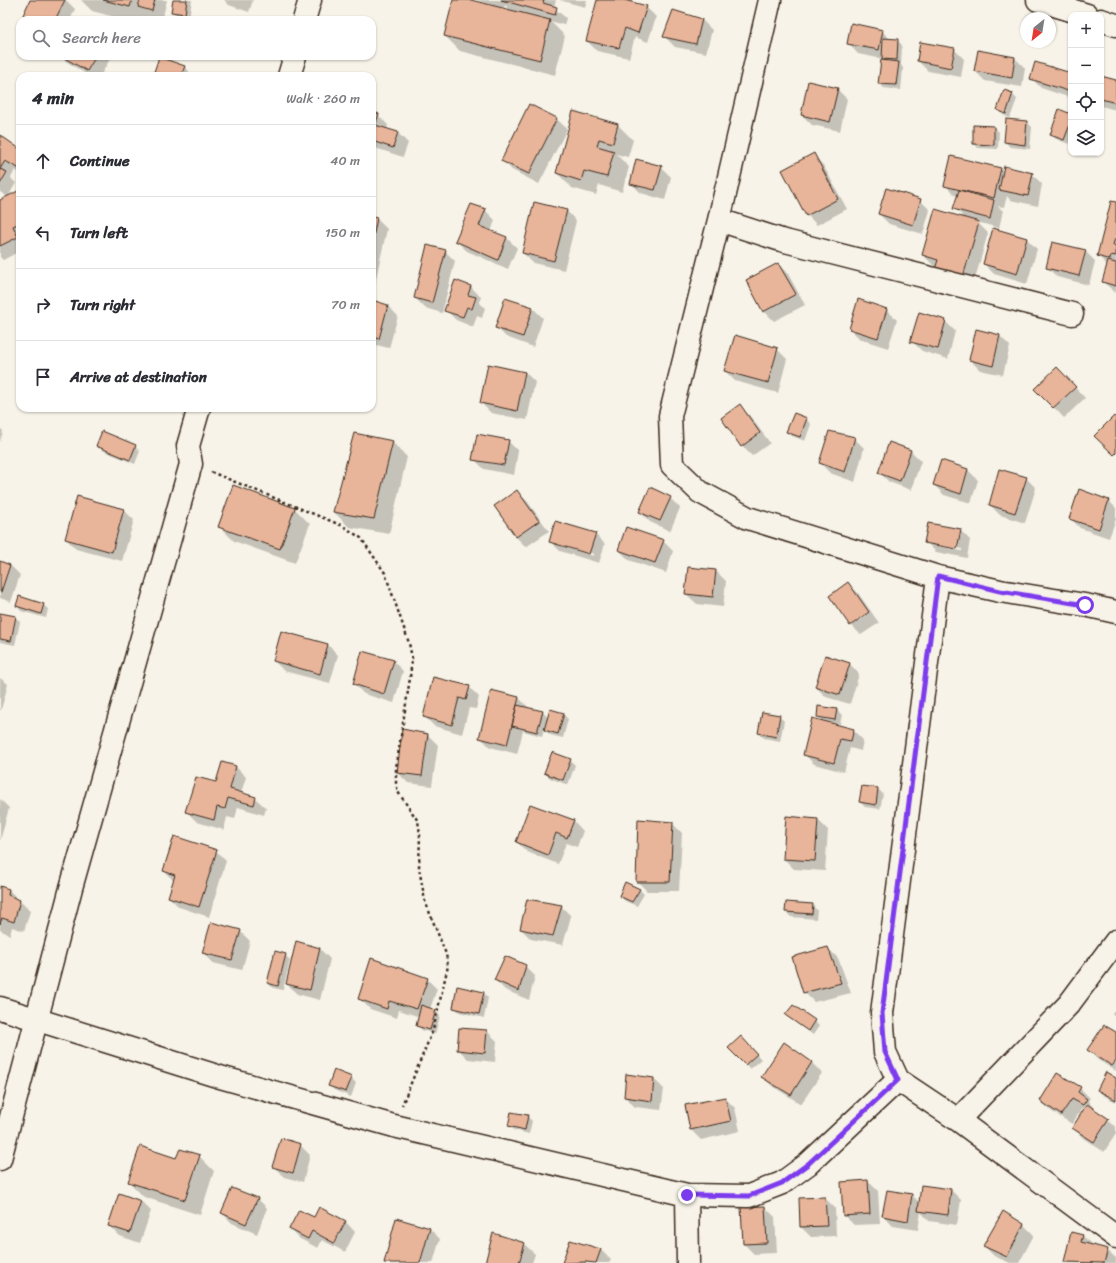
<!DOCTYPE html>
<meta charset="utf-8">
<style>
body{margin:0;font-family:Sriracha,sans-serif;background:#f7f7f7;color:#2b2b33}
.controls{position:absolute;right:12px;top:12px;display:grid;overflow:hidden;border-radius:8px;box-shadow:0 1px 3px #0004}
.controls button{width:36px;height:36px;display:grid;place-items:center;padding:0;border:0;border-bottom:1px solid #e1e1e2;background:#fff;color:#2b2b33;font:20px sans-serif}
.compass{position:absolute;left:1020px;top:12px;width:36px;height:36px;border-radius:50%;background:#fff;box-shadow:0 1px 3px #0004;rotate:210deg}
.stop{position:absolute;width:12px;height:12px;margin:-9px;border:3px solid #7c3aed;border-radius:50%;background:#fff}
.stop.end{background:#7c3aed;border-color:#fff;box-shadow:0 1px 4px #0008}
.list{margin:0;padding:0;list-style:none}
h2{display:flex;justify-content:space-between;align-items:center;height:52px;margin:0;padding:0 16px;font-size:17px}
h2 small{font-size:13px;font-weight:400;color:#7c7c81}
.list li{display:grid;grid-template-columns:26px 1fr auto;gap:12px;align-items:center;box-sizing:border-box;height:72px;padding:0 16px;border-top:1px solid #e1e1e2}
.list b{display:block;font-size:15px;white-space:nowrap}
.list em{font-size:13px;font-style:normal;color:#7c7c81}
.icon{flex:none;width:22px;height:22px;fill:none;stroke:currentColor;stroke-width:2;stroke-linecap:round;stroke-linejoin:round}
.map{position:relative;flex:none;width:1116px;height:1263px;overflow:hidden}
.search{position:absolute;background:#fff;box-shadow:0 1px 3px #0004;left:16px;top:16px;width:360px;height:44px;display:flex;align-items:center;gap:10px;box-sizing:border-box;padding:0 14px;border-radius:12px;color:#7c7c81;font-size:15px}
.panel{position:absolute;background:#fff;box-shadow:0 1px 3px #0004;left:16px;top:72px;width:360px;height:340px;border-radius:12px}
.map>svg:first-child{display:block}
.shadow{fill:#0003;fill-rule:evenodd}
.building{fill:#e8b59a;stroke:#3b2a1e}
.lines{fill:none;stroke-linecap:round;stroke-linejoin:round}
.minor-casing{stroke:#3b2a1e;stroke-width:25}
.path{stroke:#3b2a1e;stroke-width:2.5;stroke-dasharray:3 3;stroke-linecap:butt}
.minor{stroke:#f7f3e8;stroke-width:22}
.route{stroke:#7c3aed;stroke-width:5}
</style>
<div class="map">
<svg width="1116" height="1263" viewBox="0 0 1116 1263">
<rect width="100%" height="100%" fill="#f7f3e8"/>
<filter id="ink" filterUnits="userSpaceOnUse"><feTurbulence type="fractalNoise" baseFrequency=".025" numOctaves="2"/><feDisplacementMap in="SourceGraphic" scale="8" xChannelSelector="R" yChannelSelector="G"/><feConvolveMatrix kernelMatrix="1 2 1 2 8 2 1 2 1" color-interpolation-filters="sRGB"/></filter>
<g filter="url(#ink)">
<path class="shadow" d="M32,0h34l9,9 -4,9 3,2h-45l-5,-5z
M81,0h86l-5,20 -10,-3 -1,3h-25l-34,-9z
M174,0h18l-3,18 -12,-2 -4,-4z
M224,0h29l-4,12 -20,-7z
M454,0h13l23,6v-2l-13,-4h79l-2,8 12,10 -2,7 -14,-4 15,15 -10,39 -95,-24 -15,-15zM505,5l6,6 -7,-2z
M559,0h28l-2,7z
M598,0h35l1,4 12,3 10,10 -8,25 -13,-5 -6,21 -32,-7 -10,-10z
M673,11l29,9 10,10 -6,23 -31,-6 -10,-10z
M882,31l9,9h6l5,5 -1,20 2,3 -2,22 -17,-2 -5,-5 7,-22 -3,-2 -25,-5 -10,-11z
M954,49l10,10 -3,18 -33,-6 -10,-10z
M978,51l37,7 10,10 -3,19 -37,-6 -10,-10z
M58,56h54l-12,20h-11z
M184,66l5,5 -2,5h-27l-5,-4z
M1071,75v23l-30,-10 -10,-10z
M1101,77l15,4v29l-15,-4z
M837,89l10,10 -7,32 -28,-6 -10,-10z
M1012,94l5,5 -7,19 -7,-3 -5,-5z
M20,101v9l-3,-3z
M530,105l27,14 10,10 -28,55 -27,-14 -10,-10z
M574,112l43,12 16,16 -5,17 -12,-3 13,13 -7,25 -23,-7 -3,10 -24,-7 -15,-15z
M372,113l6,2 10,10 -1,4 11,4 10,10 -5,14 -31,-10z
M1071,115v23l-2,6 -13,-5 -5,-5z
M1007,120l20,2 5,5 -2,22 -20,-2 -5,-5z
M994,127l5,5 -1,17 -20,-1 -4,-5z
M0,137l20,13v23l-5,-3 -4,8 5,5 -8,14 -8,-5z
M813,155l10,10 24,44 -30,16 -10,-10z
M951,157l50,12 3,3 28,2 10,10 -4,22 -28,-6 -3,-4 -3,11 -6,-1 5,5 -4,17 -22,-6 11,11 -15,53 -40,-21 -10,-10 42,-36 -10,-11 3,-12 -3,-1 -10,-10z
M661,167l10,10 -6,23 -24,-7 -10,-10z
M20,191v60l-17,9 -3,-3v-56z
M920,200l10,10 -7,24 -34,-10 -10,-10z
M1116,203v90l-13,-11 5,-16 -10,-10z
M485,210l10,10 -4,12 16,6 10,10 -9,21 -41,-18 -11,-10z
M566,210l10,11 -12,49 -31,-7 -10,-10z
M372,218l5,1 10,10 -12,54 -3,-1z
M994,229l33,10 10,10 -10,35 -33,-10 -10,-10z
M445,251l10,10 -13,52 -17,-5 -10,-10z
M1085,251l10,10 -6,24 -32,-8 -10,-10z
M778,264l10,10 17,31 -31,16 -10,-10z
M456,281l15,6 10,10 -2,5 6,6 -3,10 -5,-2 -4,11 -17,-7 -10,-10z
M505,299l28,9 10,10 -10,29 -27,-10 -10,-10z
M372,301l16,5 10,10 -9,32 -17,-4z
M887,310l10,10 -9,28 -28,-9 -10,-10z
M945,321l10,10 -7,28 -26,-8 -10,-10z
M977,331l23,5 10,10 -7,29 -23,-5 -10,-10z
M777,349l10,10 -9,34 -43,-12 -10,-10z
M525,372l10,10 -8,38 -36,-7 -10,-10z
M1067,379l18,19 -21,20 -28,-29z
M740,406l10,10 20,27 -18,13 -10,-10z
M806,419l5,5 -6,17 -13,-5 -5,-5z
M0,428l3,3 -3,11z
M854,438l10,10 -9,34 -25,-9 -10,-10z
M508,441l10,10 -4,24 -30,-6 -10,-10z
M392,442l15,15 -18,77 -40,-7 -15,-15z
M97,445l38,1 5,5 -5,13 -33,-14z
M911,451l10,10 -10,29 -22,-8 -10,-10z
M942,461l26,9 10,10 -7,23 -27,-8 -10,-10z
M1026,478l10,10 -11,35 -25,-8 -10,-10z
M234,486l61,23 15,15 -15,39 -61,-22 -15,-15z
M517,491l10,10 22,30 -23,16 -10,-10z
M77,497l47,13 10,10 -12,41 -46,-12 -10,-10z
M670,498l10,10 -10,23 -20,-9 -10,-10z
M1109,501l7,7v11l-7,19 -29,-10 -10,-10z
M960,530l10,10 -3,18 -31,-6 -10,-10zM936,544l26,5v2l-26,-5z
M595,534l10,10 -6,19 -39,-12 -10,-10zM560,544l34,10v2l-34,-10z
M663,541l10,10 -7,22 -37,-13 -10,-10z
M0,562l10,3 10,10 -9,27 -11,-4z
M716,571l10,10 -3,26 -26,-3 -11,-10z
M848,583l10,10 21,30 -18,12 -10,-10z
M43,605l5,4 -2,9 -25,-7 -4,-5z
M0,614l15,3 5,5 -5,23 -15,-3z
M328,645l10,10 -8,28 -46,-12 -10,-10z
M393,661l10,10 -9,32 -30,-9 -10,-10z
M849,663l10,11 -9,30 -24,-7 -10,-10z
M0,678l8,6 -7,26h-1z
M469,687l10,10 -3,12 -7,-1 -7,26 -28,-8 -10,-10z
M519,698l10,10 14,4 5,6 15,-4 5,5 -5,19 -13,-3 -6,-6 -2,7 -19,-5 -6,23 -27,-7 -10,-10z
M837,710l5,5 -2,9 -8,-1v1l21,6 10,10 -2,11 -11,-3 -6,24 -30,-8 -10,-10 19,-32 -5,-6z
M779,716l5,5 -4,20 -16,-3 -5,-5z
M428,735l10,10 -6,41 -24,-3 -10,-10z
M570,760l5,5 -7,20 -18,-7 -5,-5z
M222,763l14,4 10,10 -5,16 14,5 11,10 -2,7 -26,-8 -3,12 -8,-2 -3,13 -27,-8 -10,-10 29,-28z
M863,787l15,2 5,5 -3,15 -15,-2 -5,-5z
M0,799l9,9 -9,33z
M573,820l10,11 -6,16 -11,-4 -8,21 -31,-12 -10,-10z
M818,820l10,10 -3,41 -31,-2 -10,-10z
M672,823l10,10 -3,58h-32l-10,-10z
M216,851l10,10 -17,56 -30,-10 -10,-10 5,-16 -10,-10z
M0,887l9,3 21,21 -6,20 -12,-4 -2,8 -10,-5z
M639,889l5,5 -7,12 -12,-5 -5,-5z
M812,905l5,5 -1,9 -25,-2 -5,-5z
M561,906l10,10 -8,29 -32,-6 -10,-10z
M212,923l28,8 10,10 -8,29 -29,-7 -10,-10z
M828,948l10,10 13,35 -37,9 -10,-10z
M320,949l10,10 -10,41 -23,-6 -10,-10z
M285,955l5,5 -7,30 -10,-2 -5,-5z
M525,966l10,10 -6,24 -24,-10 -10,-10z
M427,979l10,10 -7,20 6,2 4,5 -5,18 -13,-4 -5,-5 3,-8 -21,-7 -2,8 -27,-9 -10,-10z
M484,993l4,5 -4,20 -25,-6 -5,-5z
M1116,1009v9l-4,-4z
M786,1015l28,6 5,5 -6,9z
M460,1029l27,2 10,10 -2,21 -27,-3 -10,-10z
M1116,1033v38l-18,-11 -10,-10z
M745,1042l16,17 -11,10 -20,-21z
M784,1043l28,20 10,10 -21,31 -29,-18 -10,-10z
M351,1078l5,5 -5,14 -17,-7 -5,-5z
M654,1079l10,10 -3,21 -26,-3 -10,-10z
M1116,1079v23l-13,-7 -5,-5z
M1080,1088l10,10 -2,3 8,10 20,16v7l-12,18 -21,-14 -10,-10 12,-19 -3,-1 -10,16 -21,-13 -10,-10z
M725,1098l10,10 5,23 -39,9 -10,-10z
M527,1116l5,5 -3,13 -15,-4 -5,-4z
M300,1145l10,10 -7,27 -19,-5 -10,-10z
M199,1156l15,15 -14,44 -56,-18 -15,-15 48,-23z
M868,1181l10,10 2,33 -26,1 -10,-10 -2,-32z
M951,1190l10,10 -4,25 -28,-4 -8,-9 -3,18 -25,-4 -10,-10 29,-21 8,8z
M257,1198l10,10 -10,26 -25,-11 -10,-10z
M825,1198l10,10 1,28 -25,1 -10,-10z
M141,1201l10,10 -11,32 -20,-7 -11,-10z
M765,1207l10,10 2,36 -23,1 -10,-10z
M1003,1213l21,12 10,10 -15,28h-9l-16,-7 -10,-10z
M314,1219l31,2 10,11 -10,20 -23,-12 -4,8 -18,-9 -10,-10z
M397,1220l33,9 10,10 -7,24h-48z
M1083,1236l10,10 14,4 9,8v5h-50l-1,-2z
M571,1242l30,8 10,10 -2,3h-46z
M524,1244l11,10 -3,9h-46z"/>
<path class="building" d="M30,0h35l-10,20h-23l-9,-5z
M103,0h29l-2,7z
M140,0h15l-3,11 -14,-4z
M173,0h14l-2,14 -14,-2z
M453,0h18l79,20 -10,40 -96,-24z
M501,0h43l-1,3 14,4 -2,8z
M597,0h27l23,6 -9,27 -13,-5 -6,20 -33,-7z
M673,10l29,9 -6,25 -33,-7z
M851,23l32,7 -4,20 -32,-6z
M883,38l15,1 -1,21 -15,-1z
M920,42l35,6 -4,20 -34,-7z
M978,50l37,7 -3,21 -38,-7z
M61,56h35l-9,15z
M159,57l26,9 -4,10h-14l-13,-4z
M881,60l18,2 -3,23 -18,-1z
M1035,62l36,11v10l-3,8 -38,-12z
M1101,76l15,4v23l-15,-4z
M808,81l30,7 -8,34 -29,-7z
M1004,90l9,3 -7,21 -9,-4z
M529,104l28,14 -28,56 -28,-13z
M1059,109l12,5v8l-7,18 -14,-5z
M372,111l7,3 -4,11 23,7 -5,16 -21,-7z
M573,111l45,13 -5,19 -14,-4 -2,7 17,5 -7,26 -23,-6 -3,10 -25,-8z
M1006,119l21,2 -2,24 -21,-3z
M973,125l21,1v19l-21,-1z
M0,135l20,14v20l-15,-8 -5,8 7,3 -7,12z
M814,153l24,46 -32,17 -24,-46z
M951,156l50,12 -7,30 -50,-12z
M636,159l26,7 -7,24 -25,-6z
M1004,166l29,7 -5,23 -29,-6z
M886,188l35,11 -8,26 -35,-11z
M20,190v33l-7,3 5,11 -18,9v-46z
M959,190l35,10 -4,19 -37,-10z
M1111,201l5,1v33l-3,10 3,1v10l-5,-1 -1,5 -13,-4z
M534,202l33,8 -13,51 -32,-8z
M471,204l15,5 -7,17 28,11 -9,23 -43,-19z
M935,209l44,13 -16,55 -28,-8 3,-9 -16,-5z
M372,217l5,1 -5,25z
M993,228l34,10 -10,36 -34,-10z
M1052,242l34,8 -7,26 -33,-8z
M427,245l19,5 -14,53 -18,-5z
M1108,261l8,2v23l-14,-4z
M778,263l18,31 -33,18 -17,-32z
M455,280l16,6 -3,9 8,2 -4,12 -5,-2 -4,10 -19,-6z
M505,298l28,9 -10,30 -28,-9z
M858,299l29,10 -9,29 -29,-9z
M372,300l16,5 -9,34 -7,-2z
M919,312l27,8 -8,29 -28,-7z
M976,329l24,6 -7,31 -24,-6z
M735,335l43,13 -10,35 -44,-12z
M488,364l37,8 -8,39 -37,-8z
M1057,367l19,20 -23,21 -19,-19z
M740,404l20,29 -19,14 -20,-29z
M794,413l13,5 -7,19 -14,-5z
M1114,416l2,2v35l-2,2 -20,-19z
M102,431l34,14 -6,15 -34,-14z
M829,431l26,6 -10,35 -26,-9z
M354,433l39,8 -19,78 -41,-7z
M477,434l32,6 -5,25 -32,-5z
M889,442l22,8 -11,31 -22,-8z
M941,460l27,9 -7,25 -28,-9z
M999,469l28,8 -12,36 -26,-8z
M233,485l62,23 -15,41 -62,-22z
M650,487l21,10 -11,24 -21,-9z
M1079,489l30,11 -10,29 -30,-10z
M517,490l22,31 -23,16 -22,-31z
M77,496l47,13 -12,43 -47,-13z
M555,521l41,12 -7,21 -40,-12z
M928,523l33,6 -4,20 -33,-6z
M626,527l38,13 -9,23 -37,-13z
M0,561l10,4 -9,27h-1z
M688,567l28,3 -3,27 -28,-3z
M848,582l21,30 -19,14 -21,-30z
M19,596l25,8 -3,10 -25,-8z
M0,613l16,3 -5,25 -11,-2z
M281,631l47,13 -8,30 -47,-13z
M362,651l32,9 -10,34 -31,-10z
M825,655l25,8 -10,32 -25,-8z
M433,677l37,9 -4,14 -7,-2 -7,27 -29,-8z
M491,690l28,7 -12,48 -28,-7z
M517,705l26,6 -6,21 -25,-6z
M818,706l19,3 -2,11 -18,-3z
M550,709l14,4 -6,21 -14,-4z
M762,712l18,3 -4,22 -18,-4z
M812,718l42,11 -3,12 -11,-2 -6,24 -31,-8z
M402,729l26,5 -6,42 -25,-3z
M552,752l19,7 -8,21 -19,-7z
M222,762l14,4 -6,23 26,8 -2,8 -26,-7 -3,11 -8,-2 -3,13 -29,-8 11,-35 20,5z
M862,786l16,2 -2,17 -17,-3z
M530,804l44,16 -7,18 -11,-5 -8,22 -32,-13z
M786,816l32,3 -3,42 -32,-2z
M638,819l35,3 -3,60h-34z
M174,836l43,14 -18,57 -31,-10 7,-22 -12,-4z
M625,882l15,7 -8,13 -13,-6z
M0,886l9,3 -1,6 12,5 -6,22 -12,-4 -2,6z
M527,899l35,6 -9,31 -33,-7z
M786,902l27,2 -1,10 -27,-2z
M211,922l30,8 -9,30 -30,-7z
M296,941l24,7 -10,42 -24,-6z
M828,947l13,36 -38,10 -11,-36z
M275,951l11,3 -8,32 -11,-3z
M505,956l21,9 -7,26 -25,-11z
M371,958l57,20 -11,31 -28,-8 -2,8 -29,-10z
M457,986l27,6 -5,22 -26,-6z
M421,1005l15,5 -6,20 -14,-4z
M793,1005l22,15 -7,11 -23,-16z
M1104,1025l12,7v29l-4,5 -25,-16z
M459,1028l28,2 -2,23 -28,-3z
M741,1036l16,18 -12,11 -17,-17z
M784,1042l28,20 -21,33 -30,-18z
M334,1070l18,7 -6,15 -18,-6z
M1106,1072l10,6v22l-19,-10z
M1057,1073l24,14 -3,5 9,7 -4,6 -11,-6 -11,16 -21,-14z
M626,1074l28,4 -2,23 -28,-4z
M725,1097l6,24 -41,9 -5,-25z
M1087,1104l22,15 -15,23 -22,-14z
M511,1112l17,3 -3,15 -17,-4z
M281,1138l20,6 -8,29 -21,-6z
M140,1146l36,12 4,-9 20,6 -15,45 -57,-18z
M868,1180l2,34 -27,2 -2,-34z
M921,1185l30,4 -3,26 -30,-4z
M232,1188l26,10 -12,26 -25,-11z
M887,1190l25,4 -4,27 -26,-5z
M119,1193l22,8 -11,32 -22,-7z
M825,1197l2,29 -27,1 -1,-29z
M765,1206l2,37 -24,1 -2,-37z
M319,1207l27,14 -12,22 -22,-12 -4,8 -19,-10 10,-19 15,7z
M1003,1211l21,13 -17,33 -24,-11z
M396,1218l34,10 -10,35h-36z
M1071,1232l12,3 -2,7 27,7 -4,14 -40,-1z
M493,1233l32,10 -6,20h-34z
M570,1240l31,9 -5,14 -10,-1 -24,1z"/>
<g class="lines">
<g class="minor-casing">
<path id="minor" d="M770,0l-51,220 -49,196 2,49 28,27 48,26 190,59 62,14 85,14 31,7
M1038,0l49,15
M304,20l6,-20
M1101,20l15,5
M289,76l6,-20
M719,220l62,20 291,74
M938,577l-56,436 3,39 13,28 60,40 158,117
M0,1008l220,69 174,49 293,69 62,1 33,-13 26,-19 90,-84
M958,1120l111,-116 47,-63
M0,1159l71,-271 120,-424 -3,-18 11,-38
M687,1195l1,68"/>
</g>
<path class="path" d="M211,472l132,54 18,12 24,35 24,70 3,15 -2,20 -14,90v15l2,9 20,29 2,13 -1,34 6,33 21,53 2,12 -15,64 -31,75"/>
<use href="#minor" class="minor"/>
</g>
</g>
<g class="lines" filter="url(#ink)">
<path class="route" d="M687,1195l62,1 33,-13 26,-19 90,-84 -13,-28 -3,-39 56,-437 62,15 85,14"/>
</g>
</svg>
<div class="controls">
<button>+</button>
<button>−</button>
<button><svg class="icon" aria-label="locate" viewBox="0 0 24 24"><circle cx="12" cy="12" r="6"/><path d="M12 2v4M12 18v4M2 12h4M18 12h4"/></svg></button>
<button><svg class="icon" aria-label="layers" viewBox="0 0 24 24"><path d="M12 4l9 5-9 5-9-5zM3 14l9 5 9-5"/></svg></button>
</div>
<svg class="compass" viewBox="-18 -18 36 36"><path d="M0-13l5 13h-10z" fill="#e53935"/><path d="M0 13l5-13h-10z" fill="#7c7c81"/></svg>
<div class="stop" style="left:1085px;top:605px"></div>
<div class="stop end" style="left:687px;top:1195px"></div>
<div class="search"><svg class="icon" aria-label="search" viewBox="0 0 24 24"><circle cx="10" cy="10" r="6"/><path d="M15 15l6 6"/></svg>Search here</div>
<section class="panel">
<h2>4 min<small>Walk · 260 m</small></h2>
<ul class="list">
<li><svg class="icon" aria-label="ahead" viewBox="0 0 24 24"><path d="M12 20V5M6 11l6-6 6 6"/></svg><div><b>Continue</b></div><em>40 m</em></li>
<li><svg class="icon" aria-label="left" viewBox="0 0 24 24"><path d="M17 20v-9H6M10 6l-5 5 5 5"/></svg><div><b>Turn left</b></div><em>150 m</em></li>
<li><svg class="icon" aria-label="right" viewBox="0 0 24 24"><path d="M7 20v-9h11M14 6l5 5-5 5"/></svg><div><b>Turn right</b></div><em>70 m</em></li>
<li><svg class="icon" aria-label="arrive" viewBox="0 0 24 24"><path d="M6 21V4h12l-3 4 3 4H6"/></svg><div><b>Arrive at destination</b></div></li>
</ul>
</section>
</div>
